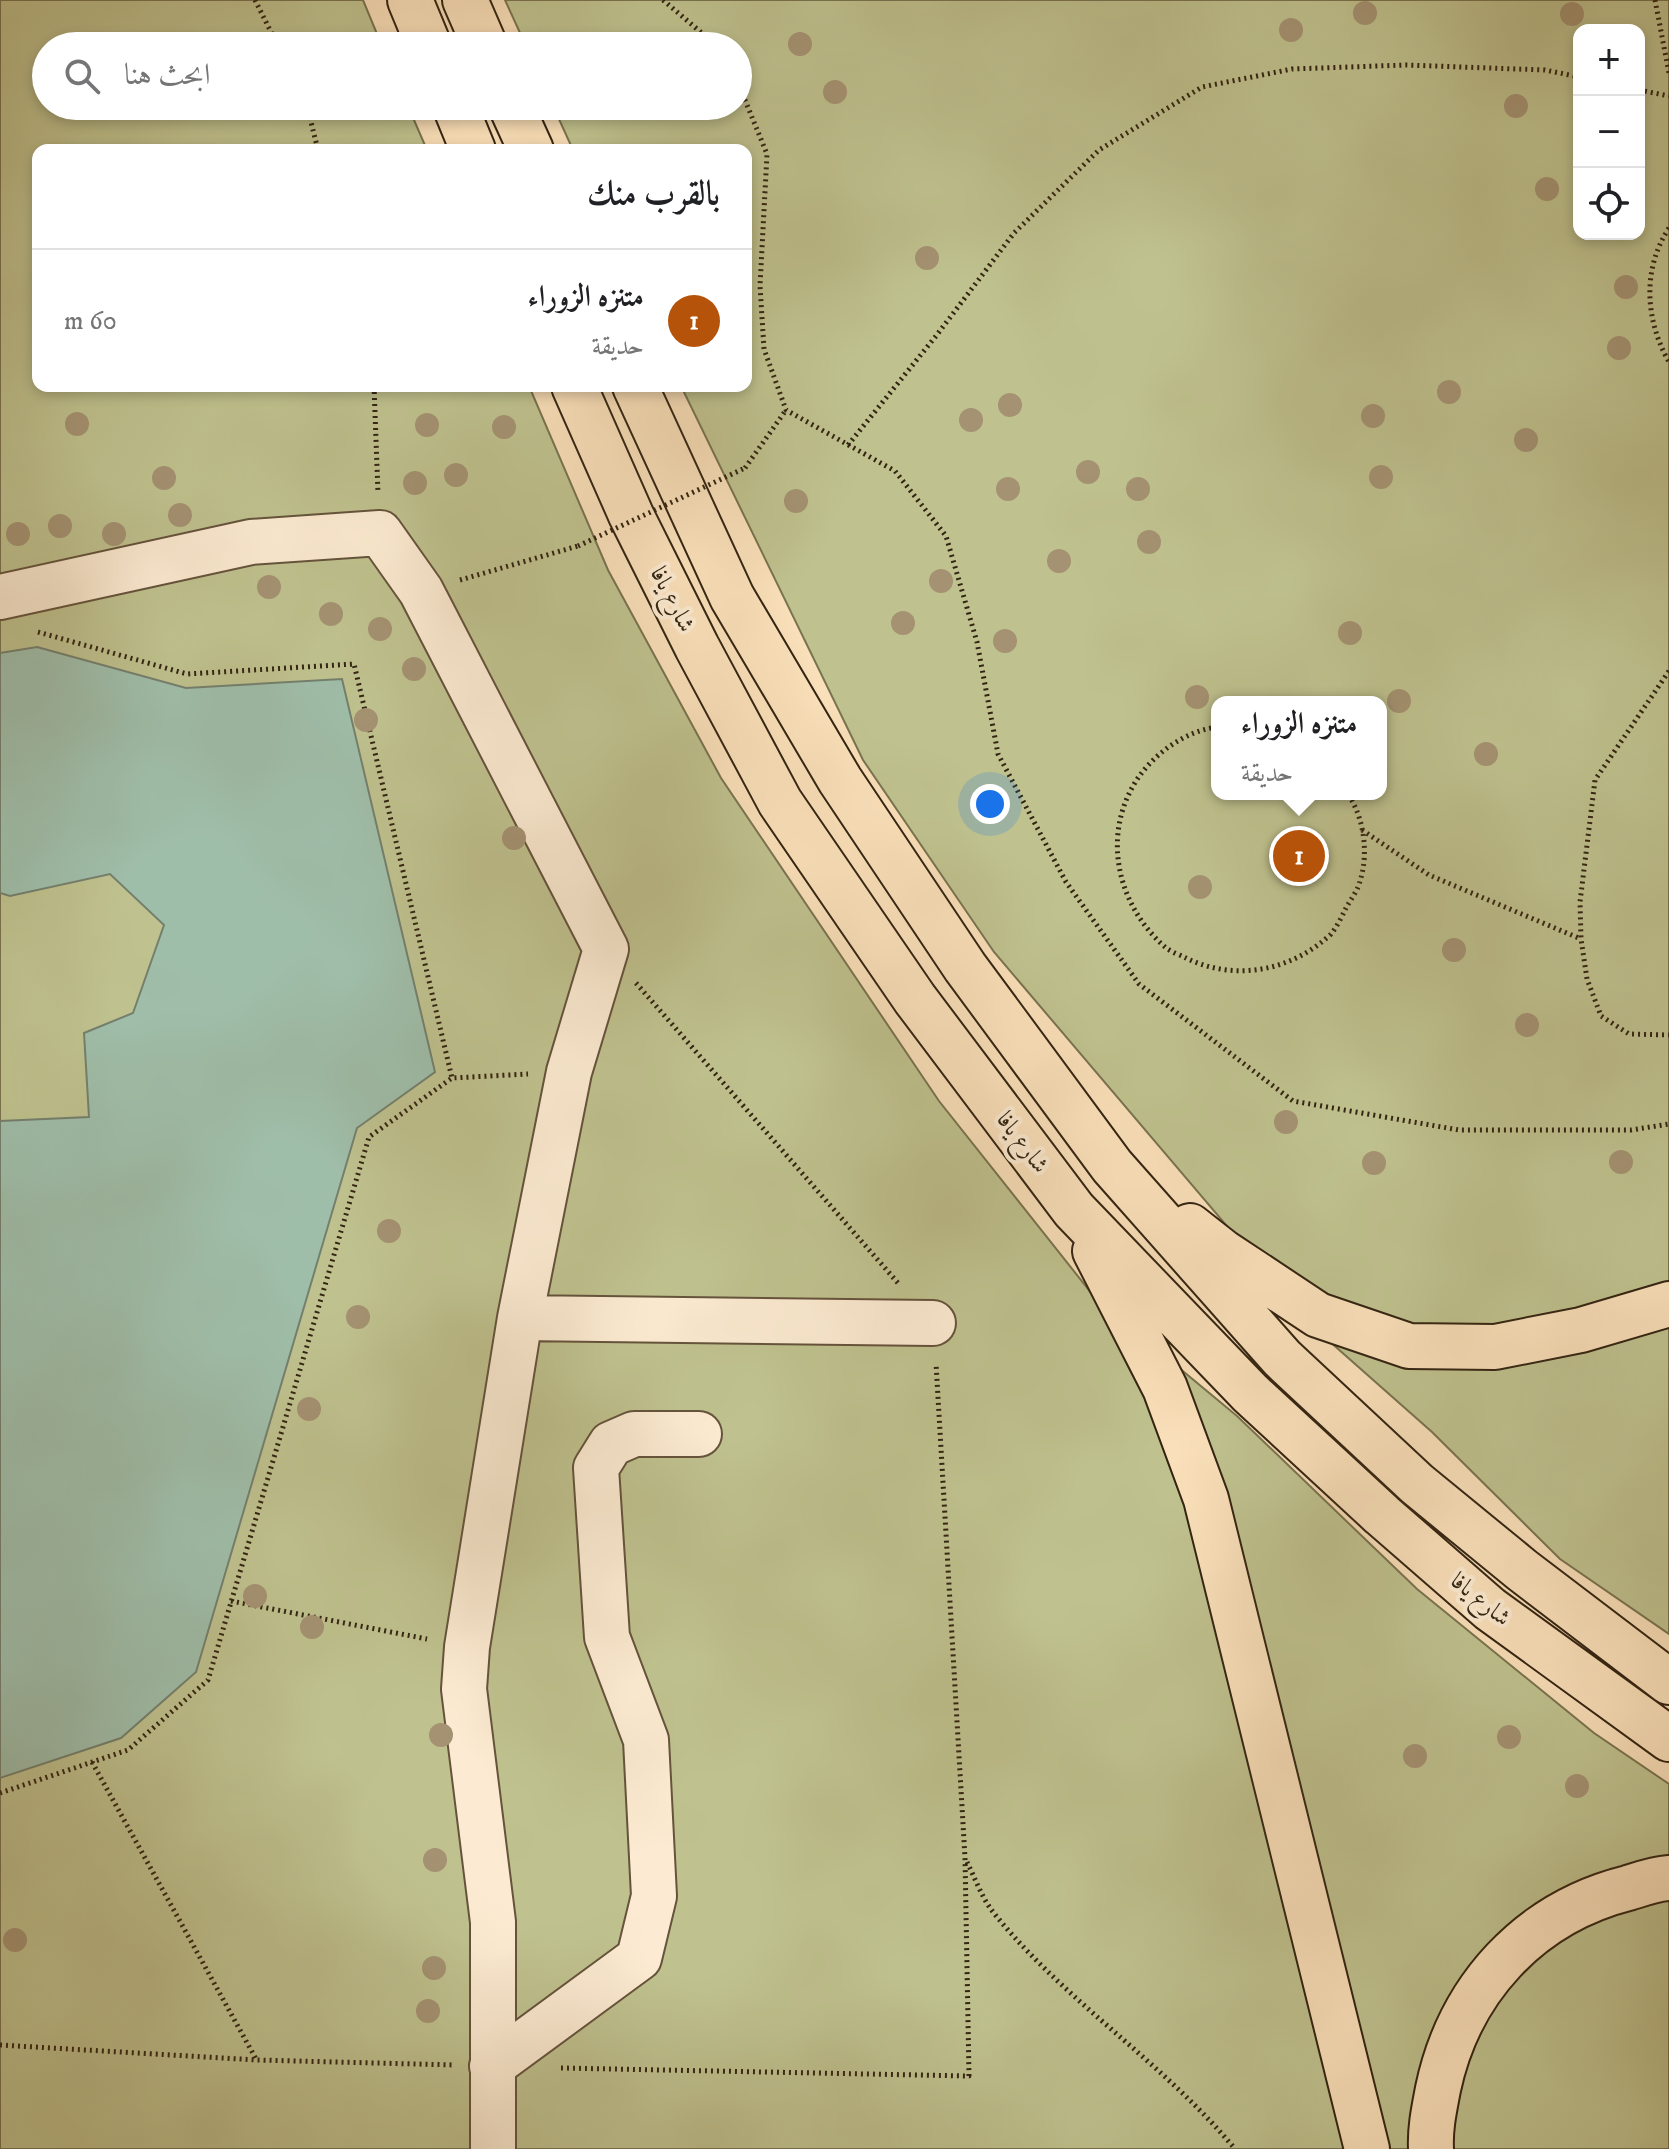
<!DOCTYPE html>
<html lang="ar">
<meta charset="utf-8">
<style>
body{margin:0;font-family:"IM FELL DW Pica",Amiri,serif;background:#f2f2f2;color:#202124;direction:rtl}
.controls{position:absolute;right:24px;top:24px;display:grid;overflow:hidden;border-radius:16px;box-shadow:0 4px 12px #0003}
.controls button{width:72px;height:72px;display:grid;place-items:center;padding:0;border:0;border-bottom:2px solid #e0e0e0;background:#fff;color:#202124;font:40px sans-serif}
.you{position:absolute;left:990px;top:804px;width:28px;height:28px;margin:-20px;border:6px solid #fff;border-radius:50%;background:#1a73e8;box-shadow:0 0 0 12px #1a73e833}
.badge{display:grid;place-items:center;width:52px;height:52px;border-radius:50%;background:#b45309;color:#fff;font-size:26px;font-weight:700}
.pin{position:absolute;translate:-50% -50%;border:4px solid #fff;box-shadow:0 2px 8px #0006}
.popup{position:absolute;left:1211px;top:696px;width:176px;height:104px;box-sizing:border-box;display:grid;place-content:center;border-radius:16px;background:#fff;filter:drop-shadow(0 2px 6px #0005);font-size:26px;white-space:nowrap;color:#757577}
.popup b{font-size:30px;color:#202124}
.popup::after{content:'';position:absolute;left:50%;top:100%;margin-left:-16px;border:16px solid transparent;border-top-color:#fff}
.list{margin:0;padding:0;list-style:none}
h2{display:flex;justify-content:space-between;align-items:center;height:104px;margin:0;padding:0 32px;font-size:34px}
h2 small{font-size:26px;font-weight:400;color:#757577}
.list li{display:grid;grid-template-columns:52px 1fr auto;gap:24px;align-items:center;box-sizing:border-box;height:144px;padding:0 32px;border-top:2px solid #e0e0e0}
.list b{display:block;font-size:30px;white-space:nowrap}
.list p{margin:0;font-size:26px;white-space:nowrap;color:#757577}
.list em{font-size:26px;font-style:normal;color:#757577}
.icon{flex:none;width:44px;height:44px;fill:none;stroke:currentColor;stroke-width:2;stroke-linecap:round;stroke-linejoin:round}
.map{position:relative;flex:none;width:1669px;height:2149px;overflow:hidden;direction:ltr}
.search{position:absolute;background:#fff;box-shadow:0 4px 12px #0003;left:32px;top:32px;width:720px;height:88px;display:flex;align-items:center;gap:20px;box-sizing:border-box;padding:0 28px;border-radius:44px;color:#757577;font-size:30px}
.panel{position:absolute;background:#fff;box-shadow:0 4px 12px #0003;left:32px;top:144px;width:720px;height:248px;border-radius:16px;direction:rtl}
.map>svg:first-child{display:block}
.green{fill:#bfc28f;stroke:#797350;stroke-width:2;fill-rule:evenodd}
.water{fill:#9fbeaa;stroke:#74806d;stroke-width:2}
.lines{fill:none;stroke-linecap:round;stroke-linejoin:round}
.minor-casing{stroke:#65533c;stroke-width:48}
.highway-casing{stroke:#332412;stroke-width:48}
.path{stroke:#332412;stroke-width:5;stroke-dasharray:2 4;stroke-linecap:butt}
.minor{stroke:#fcebd2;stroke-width:44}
.highway{stroke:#fae0ba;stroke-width:44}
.path-bridge{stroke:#332412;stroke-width:5;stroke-dasharray:2 4;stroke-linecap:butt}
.tree{fill:#a49272}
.labels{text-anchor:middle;stroke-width:8;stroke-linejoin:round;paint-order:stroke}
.street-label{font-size:24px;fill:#332412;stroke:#fcebd2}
</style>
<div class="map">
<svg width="1669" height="2149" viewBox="0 0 1669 2149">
<rect width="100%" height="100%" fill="#fae0ba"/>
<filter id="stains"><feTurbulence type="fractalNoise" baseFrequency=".0025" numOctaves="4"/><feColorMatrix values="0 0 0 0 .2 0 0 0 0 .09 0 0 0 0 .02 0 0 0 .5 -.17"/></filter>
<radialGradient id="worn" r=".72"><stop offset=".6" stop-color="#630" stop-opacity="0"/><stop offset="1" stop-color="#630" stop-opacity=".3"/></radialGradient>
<path class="green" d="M0,0h363l19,46h-336v60h362l19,44h-389v236h491l79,184 113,208 218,323 157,198 141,117 180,173 177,144 75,51v365h-1669z
M505,0h1164v1634l-109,-75 -128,-127 -121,-107 -317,-373 -131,-192 -182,-374h65v-236h-173l-20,-44h185v-60h-212zM1579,30h60v204h-60zM1217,702h164v92h-164z"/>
<path class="water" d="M37,647l149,41 156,-9 93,393 -78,56 -161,544 -75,66 -121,40v-657l89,-4 -5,-84 49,-20 31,-88 -54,-51 -100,22 -10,-3v-240z"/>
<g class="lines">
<g class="minor-casing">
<path id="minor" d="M0,597l251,-55 129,-9 41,58 185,358 -37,123 -49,246 -53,329 -3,42 29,233v227
M520,1318l413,5
M492,2066l147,-108 15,-62 -8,-156 -39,-103 -11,-169 15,-24 23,-10h65"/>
</g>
<g class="highway-casing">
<path id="highway" d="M410,0l19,46
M465,0l20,46
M455,106l18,44
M511,106l20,44
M574,386l57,129 66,132 83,155 135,197 159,211 176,183 132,122 108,94 179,130
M635,386l97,211 108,183 125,187 147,199 170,192 135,126 105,86 147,112
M1190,1226l33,26 95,63 91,31 86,1 86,-17 88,-26
M1095,1251l70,137 41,111 161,650
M1431,2149c-1,-21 3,-39 7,-60 21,-100 91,-176 190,-201 13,-4 27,-9 41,-10"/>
</g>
<path class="path" d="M255,0l23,46
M663,0l54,46
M1655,0l14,73
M738,83l29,71 -7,132 4,63 22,61 109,61 51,65 31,106 21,112 68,128 73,102 154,117 166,29h172l38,-6
M1639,90l30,6
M307,106l11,44
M1669,228c-27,41 -24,92 0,134
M374,386l4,107
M848,445l88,-109 78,-103 85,-83 103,-63 90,-18 114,-4 139,5 34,7
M745,468l41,-58
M460,580l118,-34
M38,632l149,42 167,-10 98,414
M1669,671l-74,109 -15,122 1,37 6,40 14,37 28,18 40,1
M1217,727c-31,4 -61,25 -79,51 -37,55 -22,126 27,169 6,5 15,8 21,11 49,24 106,13 145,-24 6,-7 11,-18 15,-26 5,-9 12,-18 14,-27 9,-28 4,-63 -12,-87
M1362,830l67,45 152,64
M636,983l262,300
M231,1601l196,38
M92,1762l164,297
M0,1793l128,-43 80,-70 161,-543 83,-59 76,-4
M967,1862c8,16 15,36 26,50 71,89 169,149 242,237
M0,2045l257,15 198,5
M561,2068l408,8 -4,-218 -29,-495"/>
<use href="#minor" class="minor"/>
<use href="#highway" class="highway"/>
<path class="path-bridge" d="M578,546l167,-78"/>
</g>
<g class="tree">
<circle cx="1365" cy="13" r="12"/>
<circle cx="1572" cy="14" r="12"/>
<circle cx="1291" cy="30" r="12"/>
<circle cx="800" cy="44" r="12"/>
<circle cx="835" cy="92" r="12"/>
<circle cx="1516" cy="106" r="12"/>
<circle cx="1547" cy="189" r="12"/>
<circle cx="927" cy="258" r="12"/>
<circle cx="1626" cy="287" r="12"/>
<circle cx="1619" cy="348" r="12"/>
<circle cx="1449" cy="392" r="12"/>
<circle cx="1010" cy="405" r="12"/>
<circle cx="1373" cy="416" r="12"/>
<circle cx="971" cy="420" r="12"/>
<circle cx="77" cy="424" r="12"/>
<circle cx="427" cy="425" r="12"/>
<circle cx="504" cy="427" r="12"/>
<circle cx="1526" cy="440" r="12"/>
<circle cx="1088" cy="472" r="12"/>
<circle cx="456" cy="475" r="12"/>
<circle cx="1381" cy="477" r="12"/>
<circle cx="164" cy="478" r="12"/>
<circle cx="415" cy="483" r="12"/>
<circle cx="1008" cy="489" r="12"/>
<circle cx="1138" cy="489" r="12"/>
<circle cx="796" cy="501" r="12"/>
<circle cx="180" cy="515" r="12"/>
<circle cx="60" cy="526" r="12"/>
<circle cx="18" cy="534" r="12"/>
<circle cx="114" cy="534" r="12"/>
<circle cx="1149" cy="542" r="12"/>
<circle cx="1059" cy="561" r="12"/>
<circle cx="941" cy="581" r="12"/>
<circle cx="269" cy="587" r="12"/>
<circle cx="331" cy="614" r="12"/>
<circle cx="903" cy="623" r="12"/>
<circle cx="380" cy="629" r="12"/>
<circle cx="1350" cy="633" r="12"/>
<circle cx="1005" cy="641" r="12"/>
<circle cx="414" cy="669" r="12"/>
<circle cx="1197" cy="697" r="12"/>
<circle cx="1399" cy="701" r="12"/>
<circle cx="366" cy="720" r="12"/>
<circle cx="1486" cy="754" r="12"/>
<circle cx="514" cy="838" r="12"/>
<circle cx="1200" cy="887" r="12"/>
<circle cx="1454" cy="950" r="12"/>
<circle cx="1527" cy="1025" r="12"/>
<circle cx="1286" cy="1122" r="12"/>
<circle cx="1621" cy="1162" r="12"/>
<circle cx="1374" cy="1163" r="12"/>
<circle cx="389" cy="1231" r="12"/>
<circle cx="358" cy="1317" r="12"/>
<circle cx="309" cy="1409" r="12"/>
<circle cx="255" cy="1596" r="12"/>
<circle cx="312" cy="1627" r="12"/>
<circle cx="441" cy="1735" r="12"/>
<circle cx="1509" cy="1737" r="12"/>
<circle cx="1415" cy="1756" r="12"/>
<circle cx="1577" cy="1786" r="12"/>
<circle cx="435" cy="1860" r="12"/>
<circle cx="15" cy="1940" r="12"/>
<circle cx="434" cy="1968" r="12"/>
<circle cx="428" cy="2011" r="12"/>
</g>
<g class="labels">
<g class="street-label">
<text transform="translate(673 599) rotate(63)" y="8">شارع يافا</text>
<text transform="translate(1023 1142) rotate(53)" y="8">شارع يافا</text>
<text transform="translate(1481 1599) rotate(39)" y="8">شارع يافا</text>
</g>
</g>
<rect width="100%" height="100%" filter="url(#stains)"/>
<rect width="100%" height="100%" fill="url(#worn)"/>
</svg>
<div class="controls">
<button>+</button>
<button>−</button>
<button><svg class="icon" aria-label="locate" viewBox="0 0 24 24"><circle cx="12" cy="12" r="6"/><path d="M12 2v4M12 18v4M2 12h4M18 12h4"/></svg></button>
</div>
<div class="you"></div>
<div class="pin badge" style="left:1299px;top:856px">1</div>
<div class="popup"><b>متنزه الزوراء</b>حديقة</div>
<div class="search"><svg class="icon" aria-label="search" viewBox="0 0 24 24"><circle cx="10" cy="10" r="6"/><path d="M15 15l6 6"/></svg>ابحث هنا</div>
<section class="panel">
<h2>بالقرب منك<small></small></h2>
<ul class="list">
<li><span class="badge">1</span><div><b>متنزه الزوراء</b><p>حديقة</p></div><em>60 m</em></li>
</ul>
</section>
</div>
